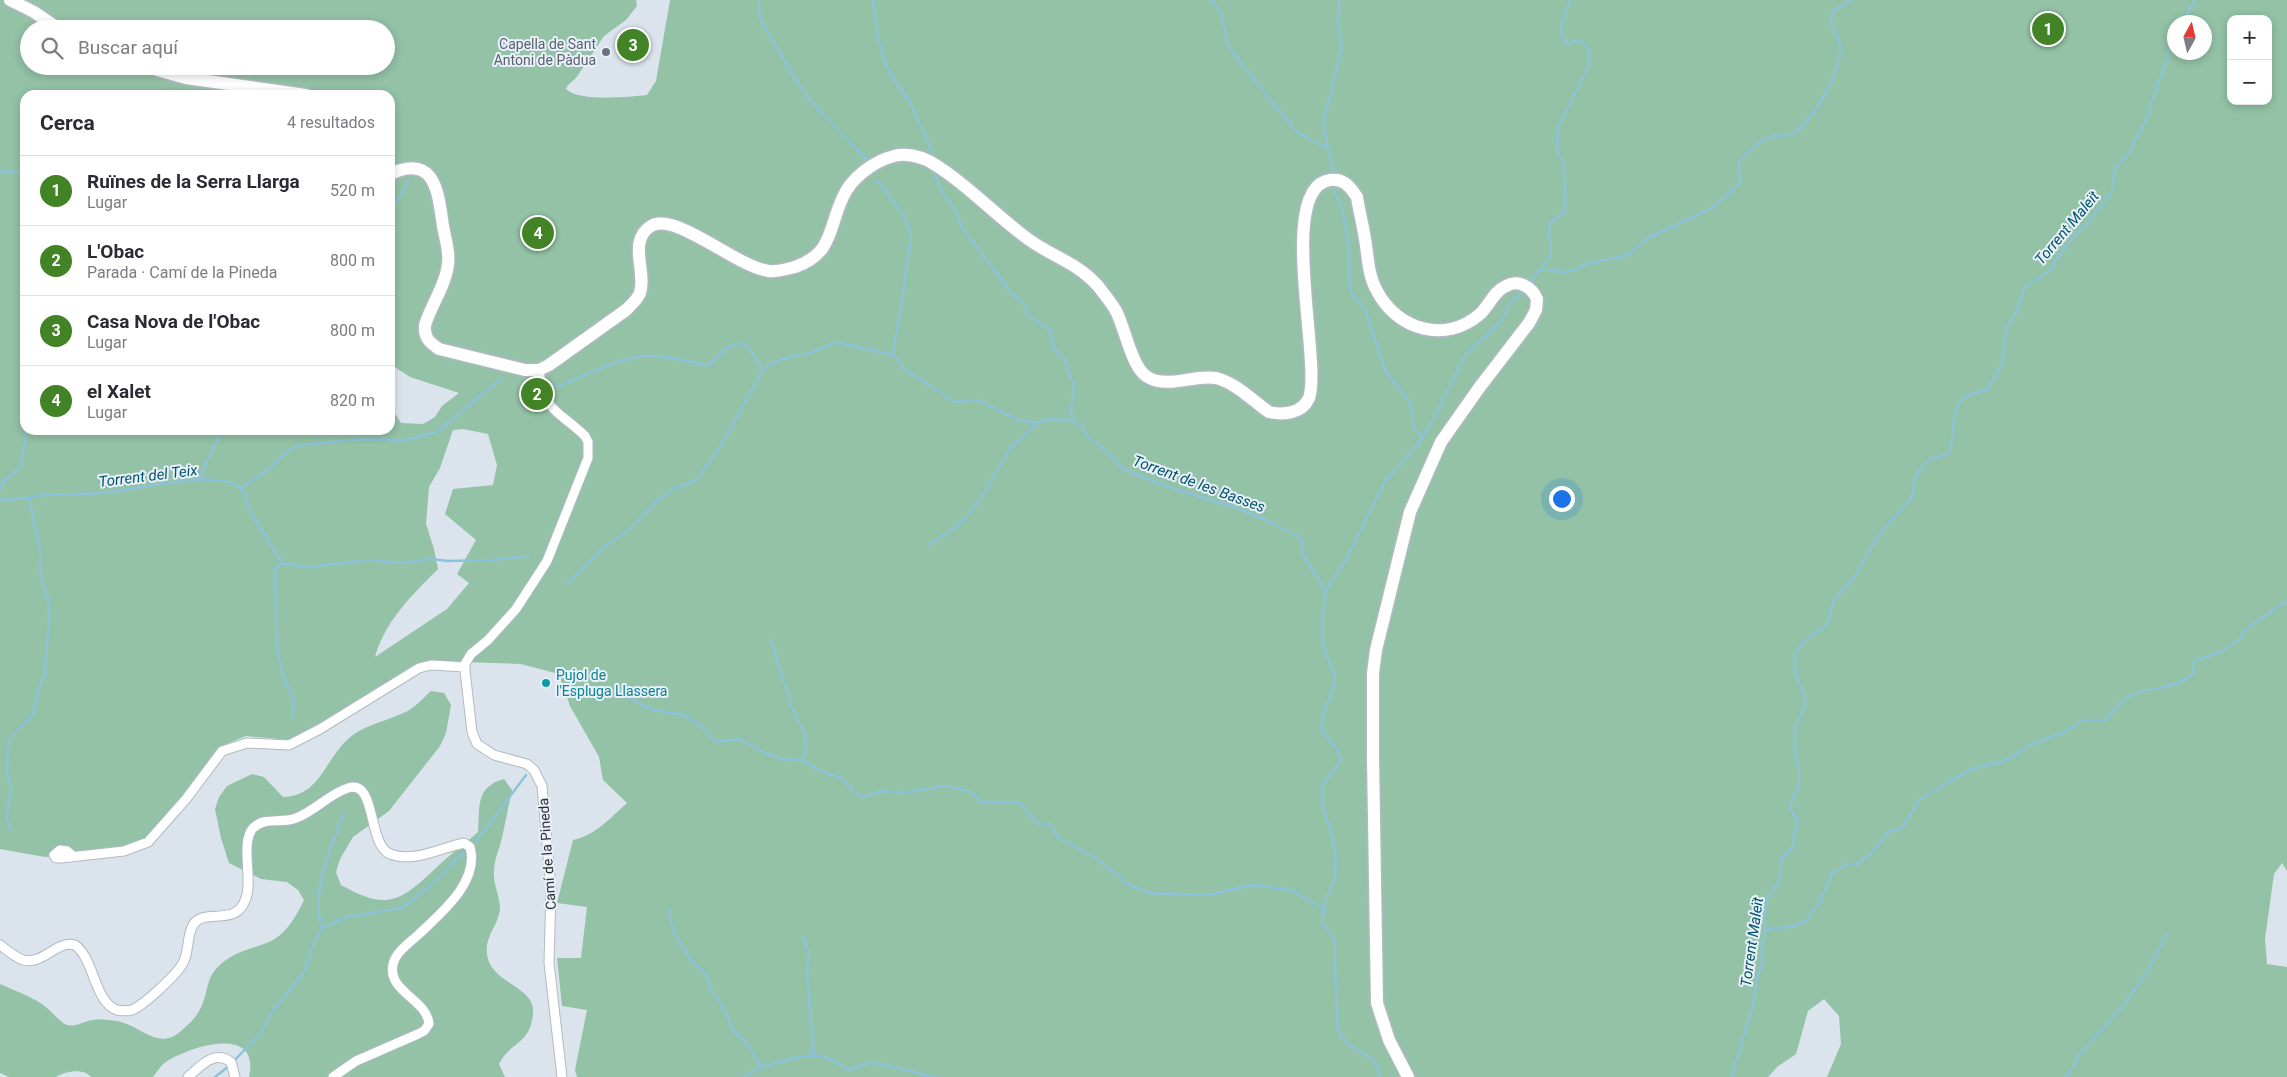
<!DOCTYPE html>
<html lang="es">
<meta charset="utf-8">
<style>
body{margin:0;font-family:Roboto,sans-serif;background:#f7f7f7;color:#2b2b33}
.controls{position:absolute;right:15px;top:15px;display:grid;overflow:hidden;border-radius:10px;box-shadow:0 2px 8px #0003}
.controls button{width:45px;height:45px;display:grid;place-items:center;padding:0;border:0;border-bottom:1px solid #e1e1e2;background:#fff;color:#2b2b33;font:25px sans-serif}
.compass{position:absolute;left:2167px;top:15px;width:45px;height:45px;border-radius:50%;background:#fff;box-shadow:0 2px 8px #0003;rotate:8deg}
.you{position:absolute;left:1561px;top:498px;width:18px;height:18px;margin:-12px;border:4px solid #fff;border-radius:50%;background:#1a73e8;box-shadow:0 0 0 8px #1a73e833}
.badge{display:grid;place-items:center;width:32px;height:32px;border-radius:50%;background:#418325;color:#fff;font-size:16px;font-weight:700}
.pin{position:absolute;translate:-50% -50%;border:2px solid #fff;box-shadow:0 1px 5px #0006}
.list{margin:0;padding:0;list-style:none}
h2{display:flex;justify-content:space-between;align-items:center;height:65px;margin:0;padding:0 20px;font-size:21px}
h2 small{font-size:16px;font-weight:400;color:#7c7c81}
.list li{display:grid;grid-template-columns:32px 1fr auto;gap:15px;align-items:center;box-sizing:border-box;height:70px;padding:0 20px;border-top:1px solid #e1e1e2}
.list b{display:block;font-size:19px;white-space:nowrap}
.list p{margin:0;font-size:16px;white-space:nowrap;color:#7c7c81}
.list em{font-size:16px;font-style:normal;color:#7c7c81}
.icon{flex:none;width:28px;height:28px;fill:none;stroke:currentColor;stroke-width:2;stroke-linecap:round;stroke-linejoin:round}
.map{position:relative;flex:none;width:2287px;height:1077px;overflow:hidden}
.search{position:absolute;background:#fff;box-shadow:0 2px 8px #0003;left:20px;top:20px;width:375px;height:55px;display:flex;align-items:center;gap:12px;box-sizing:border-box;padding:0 18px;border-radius:28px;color:#7c7c81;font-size:19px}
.panel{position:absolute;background:#fff;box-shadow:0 2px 8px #0003;left:20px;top:90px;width:375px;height:345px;border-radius:15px}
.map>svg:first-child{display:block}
.forest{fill:#93c2a6;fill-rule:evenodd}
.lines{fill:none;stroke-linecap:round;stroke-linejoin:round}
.stream{stroke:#8cc3d8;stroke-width:2.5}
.street-casing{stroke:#b1bac2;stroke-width:11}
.secondary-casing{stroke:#b1bac2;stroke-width:15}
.street{stroke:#fff;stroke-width:9}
.secondary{stroke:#fff;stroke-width:12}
.worship-dot{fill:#6b7280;stroke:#e8f1fa;stroke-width:2}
.culture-dot{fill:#0f9aa8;stroke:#e8f1fa;stroke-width:2}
.labels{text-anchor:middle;stroke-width:4;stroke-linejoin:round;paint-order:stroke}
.worship-label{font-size:14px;fill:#5b616d;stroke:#e8f1fa;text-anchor:end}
.culture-label{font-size:14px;fill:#0d838f;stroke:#e8f1fa;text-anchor:start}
.street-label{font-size:14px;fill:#2c2f32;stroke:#e8f1fa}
.water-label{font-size:15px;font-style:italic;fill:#025368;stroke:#e8f1fa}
</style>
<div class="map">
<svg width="2287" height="1077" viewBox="0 0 2287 1077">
<rect width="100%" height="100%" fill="#dbe4ed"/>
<path class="forest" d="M0,0h636l1,6 -11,14 -22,16 -28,42 -8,7 -2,4c13,13 62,8 81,6l9,-14 14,-81h1617v871l-5,-8 -8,11 -9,65 2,25 20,3v110h-460l14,-33 -2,-28 -15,-17 -16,12 -12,43 -19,13 -9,10h-1191l-2,-7 12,-60 -25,-4 -5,-48h24l6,-51 -30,-4 16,-63c23,-5 36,-21 54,-37l-24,-23 -4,-23 -29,-51 -11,-32 -38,-10 -58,-2 -37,3 -136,75 -44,-4 -27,11 -28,41 -44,51 -39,14 -63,4 -45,-8zM2231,19h37v82h-37zM2174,22h30v30h-30zM29,29h357v37h-357zM25,95h365v269l20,13 49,16 -17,13 -7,11 -12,7 -22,-1 -11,-17v24h-365zM463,429l25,5 9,31 -4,20 -40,4 -8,25 31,26 -19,34 12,9 -22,26 -72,48c10,-36 37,-62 63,-88l-4,-20 -8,-25 3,-37 11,-19 13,-38z
M431,691l13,2 7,12 -5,28 -6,13 -51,65 -36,26 -13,22 -4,13 5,13c46,26 59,17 95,-17 13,-13 28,-23 42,-36 2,-25 -3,-45 26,-53l8,11c-4,17 -7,35 -11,52 -3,10 -7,19 -7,30 -1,13 6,24 6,37 -2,20 -21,31 -10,55 11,21 45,25 43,49 -2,32 -24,29 -34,51l6,13h-256c12,-53 -59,-31 -83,-15 -5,3 -9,10 -13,15h-62c-8,-9 -25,-6 -35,0h-47l-9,-4v-89c15,7 34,13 47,24 6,5 14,15 20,17 10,2 17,-4 26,-5 7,-1 16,0 23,1 24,3 42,31 65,10 8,-7 17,-15 21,-26 8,-19 3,-30 24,-45 13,-10 30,-12 45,-19 15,-7 26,-26 33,-41l-6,-10 -11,-8 -26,-3 -32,-16 -8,-25 -6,-29 4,-12 8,-11 25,-12 12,3 19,20c37,-1 41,-36 65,-58 18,-16 43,-18 63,-30 7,-5 13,-12 20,-18z"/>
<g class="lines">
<path class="stream" d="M758,0l2,19 34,58 19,27 54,56
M873,0l5,38 11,34 23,34 21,49
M1211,0l10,13 8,34 29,38 39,47 31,17
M2182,22l13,-22
M0,171l25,2
M934,173l9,21 12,16 6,16 51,68 11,8 6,14 21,14 4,19 10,9 10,28 -3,25 2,9
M1334,175l-10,-46v-9l18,-73 -4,-24 1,-23
M877,180l28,37 6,19 -10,71 -7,37v11l10,14 51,33 23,-2 40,20 20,3 9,-4 26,1 10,8 5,9 10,7 27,26 49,19 60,18 32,13 35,18 3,19 22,34
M1334,183l1,11 7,13 6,36 2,21 -1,18 3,13 13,14 21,63 23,29 4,12 -1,13 11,11
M390,213l19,-33
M1541,270l23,2 12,-2 9,-6 43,-9 20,-17 64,-30 29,-26 -3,-19c9,-10 20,-22 33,-26 7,-3 16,0 23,-4 20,-14 48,-62 46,-87 -1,-9 -6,-18 -10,-25l4,-11 19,-10
M1532,280l19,-25 -2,-31 14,-11 3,-8 -2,-40 -6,-12 -1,-16 3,-14 29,-57v-16l-8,-9h-7l-6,4c-13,-14 -4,-30 3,-45
M556,387c26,-9 53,-25 80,-30 22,-4 51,5 73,8 12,-12 20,-25 38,-20l16,25
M199,479l22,-49
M241,488l12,28 29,47 25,4 60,-7 32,3 32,-4 17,2 44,-1 37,-4
M0,489l4,-7 16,-15 7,-37
M0,499c16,3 30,-3 45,-4 22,-1 43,-1 65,-3 31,-3 106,-24 131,-4l25,-17 22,-20 11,-6 64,-6 42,1 32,-8 65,-54
M929,544l17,-10 15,-11 21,-26 28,-49 28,-25
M282,563l-7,6 2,80 8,33 7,12 2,10 -2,15
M568,583l36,-36 27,-19 26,-27 16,-12 23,-9 24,-33 43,-77 9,-7 18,-6 20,-4 26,-11 58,13
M771,640l21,68 13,26 1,13 -4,13 20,12 20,6 12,14 9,5 18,-6 21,2 43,-7 24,5 12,11h38l19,22h13l7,14 37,19 33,27 20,9 60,2 44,-10 18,2 20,3 32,18
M615,686l17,14 21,10 31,5 16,10 16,17 24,-3 21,12 21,8 20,1
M11,830l-4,-12 4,-33 -4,-11 1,-26 2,-9 23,-24 5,-24 7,-17 4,-54 -1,-21 -7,-23 -1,-27 -11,-51
M475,843l51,-68
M669,909l3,17 5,12 13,21 16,15 5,16 15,22 7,18 14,13 14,24
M322,928c-12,-36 9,-78 21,-113
M1766,933l4,-5 22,-1 15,-7 14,-20 11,-27 15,-9h11l13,-11 17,-21 14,-4 18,-29 52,-30 32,-8 26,-16 34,-13 19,-12h23c6,-7 13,-18 22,-23 20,-12 47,-6 65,-23l1,-13 27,-9 19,-13 6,-10 41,-28
M803,937l6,15 -2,20 7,84
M233,1062l30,-32 6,-15 34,-41 12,-34 7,-12 24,-11 56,-9 32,-25 31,-32
M215,1077l14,-11
M743,1077c17,-11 58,-24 78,-21 9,1 19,9 27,14l24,-8 63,15
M1380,1077l-3,-12 -8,-8 -21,-13 -10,-12 -4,-92 -3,-6 -9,-10 3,-24 9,-18 2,-19 -3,-25 -10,-31 -1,-21 19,-26 -4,-10 -16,-20 3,-19 9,-21 2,-15 -12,-29 -1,-23 4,-32 23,-37 34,-70 38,-43 12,-21 33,-66 35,-32 11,-21 9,-8
M1731,1077l22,-70 4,-28 5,-15v-19l3,-11 -1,-19 4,-20 11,-12 2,-24 11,-11 6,-28 -6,-8 -2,-8c19,-27 1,-44 5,-74 1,-8 9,-17 10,-29 1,-6 -5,-15 -7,-21 -11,-29 7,-42 29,-55l7,-26 20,-21 23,-41 34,-38 5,-23 5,-8 9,-9 20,-6c4,-16 1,-47 15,-56 7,-4 16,-6 23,-8l14,-25 5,-37 10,-16 8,-24 24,-16 17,-25 36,-40 10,-15 3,-24 16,-15 3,-11 9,-14 31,-90
M2065,1077l10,-12 4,-10 45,-50 22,-32 21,-40"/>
<g class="street-casing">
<path id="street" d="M539,370c6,44 18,39 46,66l3,6v16l-41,103 -31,48 -28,31 -17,14 -6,10v7l7,61 5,12 17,11 33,9 7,6 8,16 9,103 -2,74 13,114
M73,856l-6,-5 -7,-1 -6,5 2,3h5l63,-7 24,-9 38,-43 36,-48 25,-8 42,2 31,-16 99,-61 12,-3 34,2
M0,945c7,5 15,12 23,15 21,5 33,-20 52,-15 20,15 19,57 42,65 5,1 10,1 15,0 12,-5 47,-37 52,-49 5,-11 3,-26 9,-36 12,-19 43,4 53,-27 7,-19 -6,-55 7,-70 12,-12 29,-4 43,-10 19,-7 33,-24 52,-30 29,-9 19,56 42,66 24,9 50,-6 74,-11l6,4c10,35 -30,67 -52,88 -9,8 -22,17 -25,29 -6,28 34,35 36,60l-5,7 -6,3 -62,27 -23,16
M188,1077c12,-10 26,-28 43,-15l4,15"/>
</g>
<g class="secondary-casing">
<path id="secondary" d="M10,0l24,12 25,17
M143,66l43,12 120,17
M390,174c46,-21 48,19 53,52 2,12 7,26 5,38 -2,21 -17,41 -23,61 -1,13 4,17 14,24l86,21h14l10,-5 77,-55c5,-5 11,-10 14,-17 7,-21 -13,-52 11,-67 24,-15 87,42 118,45 8,1 18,-2 26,-4 39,-14 33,-39 48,-70 8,-19 31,-36 51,-41 11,-3 25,0 35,5 36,21 65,53 99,78 23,17 50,24 70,47 6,8 13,16 18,25 9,17 15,54 30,65 20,14 48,-2 70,2 20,5 37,23 53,34 14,3 33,2 40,-14 13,-36 -33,-211 21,-218 14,-2 20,7 27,17 2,14 6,28 8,42 3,17 3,37 12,52 20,39 69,53 103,23 9,-8 14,-23 26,-28 12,-7 26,1 31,13l-1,11 -7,13 -50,65 -38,54 -31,70 -34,138 -3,23v84l4,246 12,37 19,37"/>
</g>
<use href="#street" class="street"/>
<use href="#secondary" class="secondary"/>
</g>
<circle class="worship-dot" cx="606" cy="52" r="5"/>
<circle class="culture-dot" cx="546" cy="683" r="5"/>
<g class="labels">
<g class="worship-label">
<text x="596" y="49">Capella de Sant<tspan x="596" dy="16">Antoni de Pàdua</tspan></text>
</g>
<g class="culture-label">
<text x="556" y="680">Pujol de<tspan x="556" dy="16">l'Espluga Llassera</tspan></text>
</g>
<g class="street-label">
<text transform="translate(547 854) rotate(-94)" y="5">Camí de la Pineda</text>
</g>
<g class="water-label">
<text transform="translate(2067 228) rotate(-50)" y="5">Torrent Maleït</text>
<text transform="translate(148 476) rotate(-7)" y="5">Torrent del Teix</text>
<text transform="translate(1199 484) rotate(20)" y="5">Torrent de les Basses</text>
<text transform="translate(1752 942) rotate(-82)" y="5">Torrent Maleït</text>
</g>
</g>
</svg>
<div class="controls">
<button>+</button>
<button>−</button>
</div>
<svg class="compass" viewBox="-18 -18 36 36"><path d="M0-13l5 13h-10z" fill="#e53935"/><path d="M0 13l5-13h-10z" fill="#7c7c81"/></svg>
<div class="you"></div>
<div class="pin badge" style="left:2048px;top:29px">1</div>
<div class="pin badge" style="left:537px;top:394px">2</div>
<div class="pin badge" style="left:633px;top:45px">3</div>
<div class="pin badge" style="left:538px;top:233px">4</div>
<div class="search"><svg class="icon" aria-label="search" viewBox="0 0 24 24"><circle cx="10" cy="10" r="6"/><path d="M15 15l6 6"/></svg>Buscar aquí</div>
<section class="panel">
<h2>Cerca<small>4 resultados</small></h2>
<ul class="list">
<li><span class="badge">1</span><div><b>Ruïnes de la Serra Llarga</b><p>Lugar</p></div><em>520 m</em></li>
<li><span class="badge">2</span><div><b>L'Obac</b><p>Parada · Camí de la Pineda</p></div><em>800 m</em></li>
<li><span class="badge">3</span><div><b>Casa Nova de l'Obac</b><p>Lugar</p></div><em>800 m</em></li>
<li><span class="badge">4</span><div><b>el Xalet</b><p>Lugar</p></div><em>820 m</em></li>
</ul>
</section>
</div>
